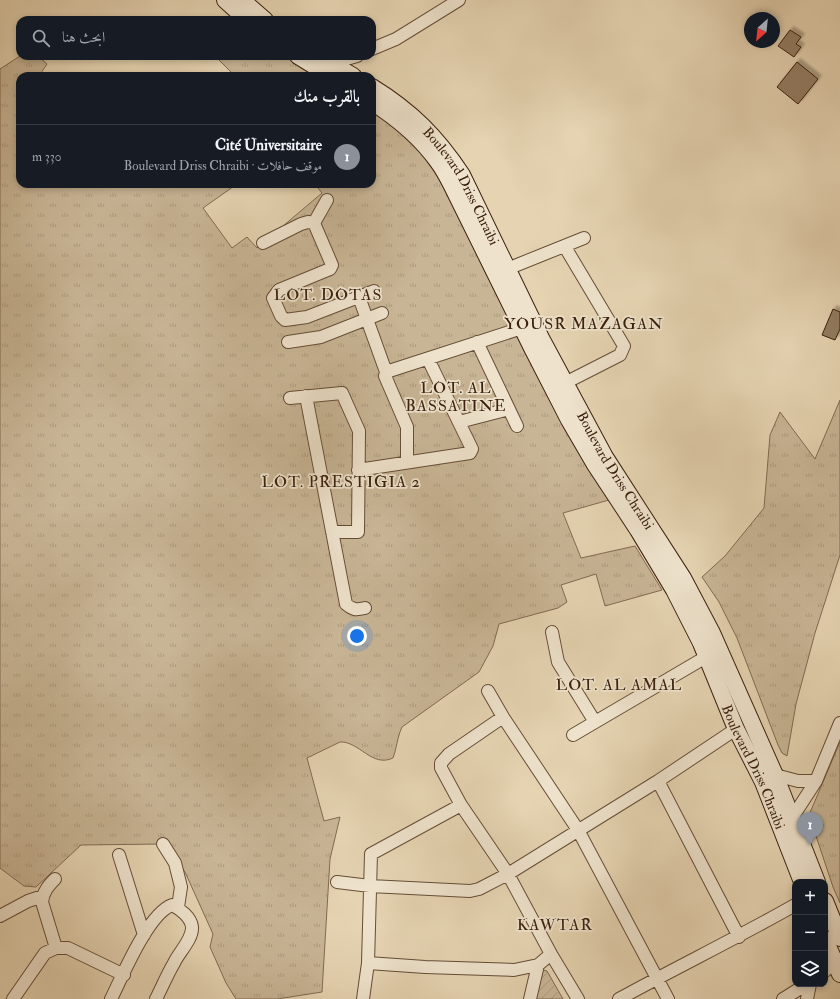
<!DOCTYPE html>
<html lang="ar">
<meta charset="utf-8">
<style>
body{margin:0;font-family:"IM FELL Double Pica",Amiri,serif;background:#20242c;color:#f1f3f6;direction:rtl}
.controls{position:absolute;right:12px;bottom:12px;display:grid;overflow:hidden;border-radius:8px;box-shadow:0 2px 6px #0003}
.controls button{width:36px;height:36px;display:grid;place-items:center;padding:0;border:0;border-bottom:1px solid #363941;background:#171b24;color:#f1f3f6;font:20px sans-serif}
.compass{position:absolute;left:744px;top:12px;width:36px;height:36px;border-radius:50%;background:#171b24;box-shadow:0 2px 6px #0003;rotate:207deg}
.you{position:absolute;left:357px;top:636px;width:14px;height:14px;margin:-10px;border:3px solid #fff;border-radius:50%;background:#1a73e8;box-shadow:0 0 0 6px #1a73e833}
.badge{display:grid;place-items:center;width:26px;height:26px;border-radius:50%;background:#8c9099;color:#fff;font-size:13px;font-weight:700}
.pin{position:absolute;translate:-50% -33px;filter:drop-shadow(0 1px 2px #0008)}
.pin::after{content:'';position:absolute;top:21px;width:14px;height:12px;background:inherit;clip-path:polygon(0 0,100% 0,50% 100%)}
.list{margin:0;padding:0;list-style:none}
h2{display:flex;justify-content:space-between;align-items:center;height:52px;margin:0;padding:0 16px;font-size:17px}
h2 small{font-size:13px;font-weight:400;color:#9ea1a6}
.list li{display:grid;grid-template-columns:26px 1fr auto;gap:12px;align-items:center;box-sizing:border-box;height:64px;padding:0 16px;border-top:1px solid #363941}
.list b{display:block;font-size:15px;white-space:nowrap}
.list p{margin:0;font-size:13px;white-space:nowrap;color:#9ea1a6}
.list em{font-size:13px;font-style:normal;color:#9ea1a6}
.icon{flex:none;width:22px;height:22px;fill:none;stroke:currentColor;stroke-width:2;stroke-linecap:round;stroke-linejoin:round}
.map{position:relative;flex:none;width:840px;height:999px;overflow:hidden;direction:ltr}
.search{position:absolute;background:#171b24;box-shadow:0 2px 6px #0003;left:16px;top:16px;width:360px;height:44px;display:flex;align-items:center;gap:10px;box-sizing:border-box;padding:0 14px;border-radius:12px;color:#9ea1a6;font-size:15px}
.panel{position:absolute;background:#171b24;box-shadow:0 2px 6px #0003;left:16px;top:72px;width:360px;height:116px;border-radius:12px;direction:rtl}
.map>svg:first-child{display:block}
.grass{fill:url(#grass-tufts);stroke:#826a52}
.garden{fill:url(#garden-furrows);stroke:#826a52}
.building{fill:#937d63;stroke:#3b200e;filter:url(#shadow)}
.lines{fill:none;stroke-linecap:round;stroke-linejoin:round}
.street-casing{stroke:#664d37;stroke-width:14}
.secondary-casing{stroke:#3b200e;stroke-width:18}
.street{stroke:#eee2cc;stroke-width:12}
.secondary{stroke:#eee2cc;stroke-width:16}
.labels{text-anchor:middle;stroke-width:3.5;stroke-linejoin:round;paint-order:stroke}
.street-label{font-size:14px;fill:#3b200e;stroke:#eee2cc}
.quarter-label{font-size:16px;letter-spacing:1px;fill:#3b200e;stroke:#eee2cc}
</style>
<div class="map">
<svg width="840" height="999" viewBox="0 0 840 999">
<defs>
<pattern id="grass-tufts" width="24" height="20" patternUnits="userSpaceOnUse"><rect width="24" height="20" fill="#c8b595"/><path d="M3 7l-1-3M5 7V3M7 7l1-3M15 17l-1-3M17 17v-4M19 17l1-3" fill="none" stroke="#ad9b7f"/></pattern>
<pattern id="garden-furrows" width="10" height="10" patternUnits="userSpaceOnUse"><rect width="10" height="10" fill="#c8b595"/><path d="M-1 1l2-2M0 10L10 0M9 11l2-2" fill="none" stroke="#ad9b7f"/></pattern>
<filter id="shadow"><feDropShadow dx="3.5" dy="-3.5" stdDeviation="1" flood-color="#0004"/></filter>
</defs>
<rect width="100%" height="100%" fill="#e5d3b1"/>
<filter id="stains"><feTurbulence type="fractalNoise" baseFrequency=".005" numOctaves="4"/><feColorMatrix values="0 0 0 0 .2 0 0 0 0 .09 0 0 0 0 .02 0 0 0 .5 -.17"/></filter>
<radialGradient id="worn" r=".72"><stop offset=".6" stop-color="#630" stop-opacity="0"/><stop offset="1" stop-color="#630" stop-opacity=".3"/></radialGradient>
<path class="grass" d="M20,56h18l9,8 -8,12h-19v108h217l-34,24 29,40 15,-11 10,11 65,-55 -7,-9h57v-73l13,8 29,24 27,31 168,326 -46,13 18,45 54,-12 27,44 -57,16 -9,-32 -35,11 6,17 -9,6 -59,16 -6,22 -14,26 -77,55c-5,11 -5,20 -9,31 -21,10 -34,-17 -53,-16l-33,16 17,63 16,-4 -10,42 -8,133 -45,7h-41l-10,-16 -16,-36 3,-13 -28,-62 -22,-28 -82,1 -45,42 -12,-1 -24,-18v-799z
M219,56h65l32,20h-81l-17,-17z
M840,400v155l-25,78 -19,71 -9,52 -5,-3 -4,-8 -41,-107 -18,-36 -17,-25 23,-21 39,-48 6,-73 10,-23 35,47z
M840,742v161l-7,-16 -24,-72z"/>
<path class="garden" d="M543,970l4,1 16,28h-28z"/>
<path class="building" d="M790,30l11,7 -5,7 5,3 -7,10 -16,-11z
M797,62l21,17 -20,25 -21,-17z
M833,309l7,3v17l-5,11 -13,-5z"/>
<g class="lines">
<g class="street-casing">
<path id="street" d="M372,49l24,-10 63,-39
M336,66l7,-6 14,-4
M327,200l-13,23 18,42 -2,4 -51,21 -6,8 8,18 4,4 22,-3 67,-26
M263,243l38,-19 7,-2 6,1
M565,247l59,99 -4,9 -55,28
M507,269l77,-31
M359,297l27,75
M288,342l33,-5 61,-24
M477,342l40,84
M306,396l40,208c7,6 10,6 19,4
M290,398l52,-5 17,38 -1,101h-26
M459,422l50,-13
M407,462v-35l-22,-51 1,-4 136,-44
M358,470l112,-17 2,-4 -44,-90
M552,632l6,30 37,60
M488,691l15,26 75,113 90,169
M503,717l-54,37 -8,9v5l20,37 47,69 43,80
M573,735l133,-78
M775,775l23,6h18
M658,781l81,156
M792,818l24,-37 24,-58
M163,844l12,19 6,24 -3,20
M119,855l25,80
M55,879c-7,7 -12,13 -13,23l14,46
M337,882l33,4 100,5 9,-2 29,-15 150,-93 78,-52
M0,916l28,-15 15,-5
M368,963l57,4 89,3 24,-5 13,-11 27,45
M825,971l9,-9 6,-3
M13,999l32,-46 11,-5h12l56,27
M111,999c12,-24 37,-85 61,-94 8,4 19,12 20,22 1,12 -13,25 -18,36 -7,12 -12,24 -18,36
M363,999l5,-36 3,-109 90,-49
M530,999l8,-34
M619,999c58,-32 118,-61 176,-94
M783,999l24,-15
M807,999l3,-15"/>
</g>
<g class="secondary-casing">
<g id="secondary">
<path d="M225,0l22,20"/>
<path d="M242,0l23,20"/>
<path d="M298,56l31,19"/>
<path d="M319,56l34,20"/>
<path id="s1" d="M372,87c39,24 65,50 90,88l79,163 64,119 78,121 29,55 63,142 42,107"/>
<path id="s2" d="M372,102c25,16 49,36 66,60 6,8 10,16 14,24l80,162 37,72 25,43 44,67 36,60 27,53 35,86 27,53 39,100"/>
<path d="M825,901l15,37"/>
<path d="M825,939l15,35"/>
</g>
</g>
<use href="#street" class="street"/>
<use href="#secondary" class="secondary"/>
</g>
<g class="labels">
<g class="street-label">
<text dy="5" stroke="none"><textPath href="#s1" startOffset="136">Boulevard Driss Chraibi</textPath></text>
<text dy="5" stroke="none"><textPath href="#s1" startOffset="460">Boulevard Driss Chraibi</textPath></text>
<text dy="5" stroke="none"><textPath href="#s2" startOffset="773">Boulevard Driss Chraibi</textPath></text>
</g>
<g class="quarter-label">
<text x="328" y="300">LOT. DOTAS</text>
<text x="584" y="329">YOUSR MAZAGAN</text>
<text x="456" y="393">LOT. AL<tspan x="456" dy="18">BASSATINE</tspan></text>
<text x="341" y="487">LOT. PRESTIGIA 2</text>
<text x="619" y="690">LOT. AL AMAL</text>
<text x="555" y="930">KAWTAR</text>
</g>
</g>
<rect width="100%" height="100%" filter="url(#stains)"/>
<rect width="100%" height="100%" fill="url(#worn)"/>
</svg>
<div class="controls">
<button>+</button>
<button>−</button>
<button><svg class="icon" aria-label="layers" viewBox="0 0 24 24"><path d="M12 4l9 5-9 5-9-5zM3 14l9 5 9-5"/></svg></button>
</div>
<svg class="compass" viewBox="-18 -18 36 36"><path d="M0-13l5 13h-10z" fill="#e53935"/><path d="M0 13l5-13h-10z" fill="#9ea1a6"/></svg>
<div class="you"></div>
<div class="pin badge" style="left:810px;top:845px">1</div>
<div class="search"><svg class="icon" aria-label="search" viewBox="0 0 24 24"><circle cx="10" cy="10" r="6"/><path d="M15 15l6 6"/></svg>ابحث هنا</div>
<section class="panel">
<h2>بالقرب منك<small></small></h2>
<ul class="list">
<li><span class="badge">1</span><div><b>Cité Universitaire</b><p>موقف حافلات · Boulevard Driss Chraibi</p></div><em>330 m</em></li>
</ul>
</section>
</div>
